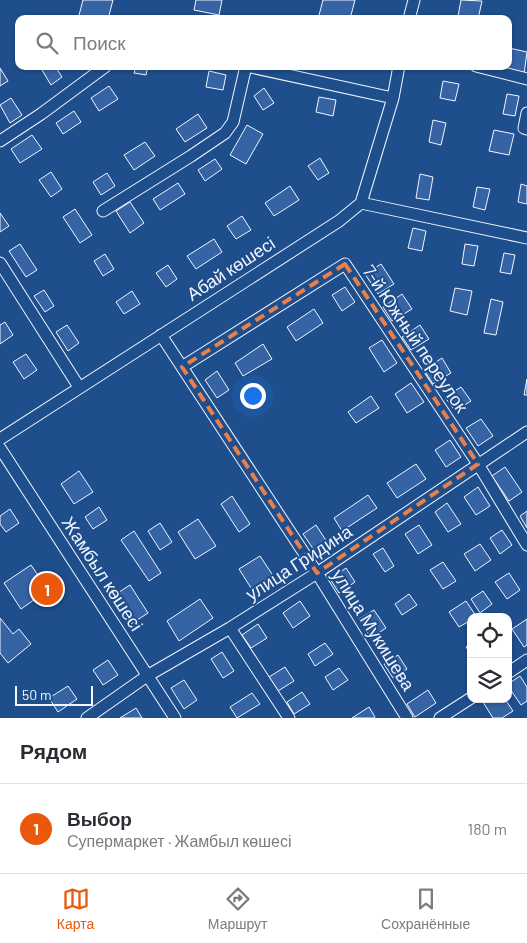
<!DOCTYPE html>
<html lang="ru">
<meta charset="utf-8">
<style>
body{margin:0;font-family:Barlow,sans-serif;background:#f7f7f7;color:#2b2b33}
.controls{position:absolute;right:15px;bottom:15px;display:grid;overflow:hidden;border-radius:10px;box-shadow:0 1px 4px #0004}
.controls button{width:45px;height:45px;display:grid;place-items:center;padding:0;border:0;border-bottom:1px solid #e1e1e2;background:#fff;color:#2b2b33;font:25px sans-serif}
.scale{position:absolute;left:15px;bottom:12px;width:78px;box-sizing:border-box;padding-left:5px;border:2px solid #f2f6ff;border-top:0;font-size:14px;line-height:18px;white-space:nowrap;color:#f2f6ff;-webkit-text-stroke:4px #1f4e8c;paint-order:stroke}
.you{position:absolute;left:252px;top:395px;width:18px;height:18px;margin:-12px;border:4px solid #fff;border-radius:50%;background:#1a73e8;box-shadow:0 0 0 8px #1a73e833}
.badge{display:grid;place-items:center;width:32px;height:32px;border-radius:50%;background:#ea580c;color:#fff;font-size:16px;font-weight:700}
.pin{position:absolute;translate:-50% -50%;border:2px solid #fff;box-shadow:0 1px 5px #0006}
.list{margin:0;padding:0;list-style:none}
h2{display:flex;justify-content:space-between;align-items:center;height:65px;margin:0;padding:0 20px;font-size:21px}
h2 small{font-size:16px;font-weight:400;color:#7c7c81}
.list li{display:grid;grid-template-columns:32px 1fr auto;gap:15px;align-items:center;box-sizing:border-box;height:90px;padding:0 20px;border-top:1px solid #e1e1e2}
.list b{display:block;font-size:19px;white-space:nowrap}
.list p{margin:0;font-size:16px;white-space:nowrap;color:#7c7c81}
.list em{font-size:16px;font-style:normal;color:#7c7c81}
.icon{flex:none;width:28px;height:28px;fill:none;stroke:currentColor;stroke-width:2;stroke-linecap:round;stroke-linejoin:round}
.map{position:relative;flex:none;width:527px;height:718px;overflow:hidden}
.search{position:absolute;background:#fff;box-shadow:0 1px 4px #0004;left:15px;right:15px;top:15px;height:55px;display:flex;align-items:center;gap:12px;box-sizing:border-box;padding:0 18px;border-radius:10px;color:#7c7c81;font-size:19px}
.sheet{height:155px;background:#fff}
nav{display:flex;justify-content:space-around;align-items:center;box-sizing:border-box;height:70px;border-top:1px solid #e1e1e2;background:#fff;font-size:14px;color:#7c7c81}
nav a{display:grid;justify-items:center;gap:2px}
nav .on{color:#ea580c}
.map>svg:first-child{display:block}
.building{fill:#3563a3;stroke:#f2f6ff}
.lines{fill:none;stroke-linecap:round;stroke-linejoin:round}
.minor-casing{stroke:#f2f6ff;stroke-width:13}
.minor{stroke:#1f4e8c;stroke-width:11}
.marked{fill:none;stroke:#ea8049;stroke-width:4;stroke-dasharray:10 6;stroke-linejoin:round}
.labels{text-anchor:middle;stroke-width:4;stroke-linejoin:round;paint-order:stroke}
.street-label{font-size:18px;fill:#f2f6ff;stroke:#1f4e8c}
</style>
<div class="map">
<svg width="527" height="718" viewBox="0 0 527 718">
<rect width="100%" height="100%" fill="#1f4e8c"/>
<path class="building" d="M83,0h30l-5,19h-30z
M196,0h26l-3,15 -25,-5z
M323,0h32l-5,19h-32z
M461,0l21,1 -4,18 -20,-3z
M509,48l18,4 -3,22 -19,-4 1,-4h2z
M48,66h7l7,11 -11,8 -9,-15z
M136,66h12l-2,9 -12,-2z
M0,68l8,13 -8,5z
M209,71l17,4 -3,15 -17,-3z
M443,81l16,3 -4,17 -15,-3z
M109,86l9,13 -19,12 -8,-13z
M264,88l10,15 -11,7 -9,-14z
M507,94l12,2 -4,20 -12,-2z
M319,97l17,3 -3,16 -17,-4z
M11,98l11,17 -12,8 -10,-18z
M74,111l7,11 -18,12 -7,-11z
M198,114l9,14 -22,14 -9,-13z
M433,120l13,3 -5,22 -12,-3z
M247,125l16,9 -17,30 -16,-9z
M494,130l20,4 -5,21 -20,-4z
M32,135l10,14 -22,14 -9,-14z
M145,142l10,14 -21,14 -10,-15z
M320,158l9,15 -11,7 -10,-14z
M215,159l7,10 -17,12 -7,-11z
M51,172l11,17 -11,8 -12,-17z
M107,173l8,13 -14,9 -8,-13z
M420,174l13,3 -4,23 -13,-2z
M178,183l7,11 -25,16 -7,-11z
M521,184l6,2v18l-9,-2z
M290,186l9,14 -25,16 -9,-13z
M477,187l13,2 -5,21 -12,-3z
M130,202l14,21 -14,10 -14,-22z
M75,209l17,26 -12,8 -17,-26z
M0,213l9,13 -9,6z
M242,216l9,14 -15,9 -9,-13z
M413,228l13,3 -4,20 -14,-3z
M214,239l8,13 -26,17 -9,-13z
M20,244l17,26 -11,7 -17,-26z
M465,244l13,2 -4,20 -12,-2z
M504,253l11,2 -4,19 -11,-2z
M105,254l9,15 -11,7 -9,-15z
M381,264l13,20 -16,10 -13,-20z
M168,265l9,14 -11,8 -10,-14z
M345,287l10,15 -13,9 -10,-16z
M455,288l17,3 -5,24 -17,-4z
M44,290l10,16 -9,6 -11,-16z
M132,291l8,13 -16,10 -8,-12z
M402,294l10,15 -20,12 -9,-14z
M491,299l12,3 -7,33 -12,-2z
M314,309l9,14 -27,18 -9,-14z
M5,322l8,13 -13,9v-19z
M67,325l12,18 -11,8 -12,-19z
M420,325l9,14 -18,11 -9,-13z
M382,340l15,23 -13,9 -15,-24z
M263,344l9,15 -29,17 -8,-13z
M26,354l11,16 -13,9 -11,-17z
M442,358l9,15 -18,11 -9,-14z
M217,371l12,19 -12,8 -12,-18z
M527,379v16h-3z
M411,383l13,19 -17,11 -12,-19z
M461,387l10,14 -16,10 -10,-14z
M371,396l8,12 -23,15 -8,-11z
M481,419l12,17 -15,10 -12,-18z
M450,440l11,17 -15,10 -11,-17z
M416,464l10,15 -29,19 -10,-15z
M505,467l17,25 -13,9 -17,-25z
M79,471l14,21 -19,12 -13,-20z
M478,487l12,19 -14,9 -12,-18z
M368,495l9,13 -35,23 -8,-13z
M232,496l18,28 -11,8 -18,-28z
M447,503l14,21 -13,8 -13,-20z
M99,507l8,13 -14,9 -8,-12z
M10,509l9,14 -13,9 -6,-8v-8z
M527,511v17l-7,-12z
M198,519l18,27 -21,13 -17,-27z
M160,523l12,19 -12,8 -12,-19z
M316,525l11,17 -13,8 -11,-16z
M419,525l13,20 -14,9 -13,-20z
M502,530l10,15 -12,9 -10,-16z
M134,531l27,42 -12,8 -28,-41z
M480,544l11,16 -16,11 -11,-17z
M383,548l11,18 -9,6 -12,-18z
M260,556l14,21 -21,14 -14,-22z
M443,562l13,19 -13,8 -13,-19z
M31,565l17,25 -27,19 -17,-26z
M346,568l9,14 -16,11 -9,-14z
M509,573l11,17 -13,9 -12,-17z
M130,585l18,28 -17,11 -18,-28z
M483,591l9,13 -12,9 -9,-14z
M409,594l8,11 -15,10 -7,-11z
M200,599l13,19 -34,23 -12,-20z
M300,601l10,15 -17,12 -10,-15z
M466,601l10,15 -5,1v3l-12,7 -10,-15z
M374,610l12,18 -15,10 -12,-19z
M0,618l13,16 6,-5 12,15 -23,19 -8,-10z
M527,619v26l-3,2 -12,-18z
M258,624l9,14 -16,10 -9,-13z
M325,643l8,11 -18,12 -7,-12z
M471,644v11l-5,-8z
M222,652l12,19 -11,7 -12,-19z
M398,655l9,14 -14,9 -9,-14z
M108,660l10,15 -15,10 -10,-15z
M285,667l9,14 -16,10 -9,-14z
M339,668l9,12 -15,10 -8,-13z
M520,676l7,11v14l-6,4 -13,-19v-2z
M184,680l13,20 -13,9 -13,-21z
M68,686l9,13 -19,13 -9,-14z
M428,690l8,13 -21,14 -8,-13z
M302,692l8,12 -16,10 -7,-12z
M252,693l8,11 -23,14 -7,-11z
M481,699h24l8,12 -11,7h-9z
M369,707l6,10 -1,1h-22z
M136,708l6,10h-22z"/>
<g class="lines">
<g class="minor-casing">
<path id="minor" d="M409,19l5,-19
M246,66l147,32
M476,66l51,13
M527,113l-3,15 3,1
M0,141l41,-27 65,-48
M361,203l166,35
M103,211l88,-55 34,-23 8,-11 13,-56
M0,263l79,124
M161,335l156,238 90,145
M182,367l163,-103 133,200 49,81
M0,439l339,-218 22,-18 32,-105 6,-32
M0,448l175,270
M230,628l59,90
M508,673l19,-13
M87,718l60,-42 83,-48 87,-55 210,-141
M440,718l31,-20"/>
</g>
<use href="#minor" class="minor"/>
</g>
<path class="marked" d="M345,264l133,200 -161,109 -135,-206z"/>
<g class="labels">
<g class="street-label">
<text transform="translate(231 269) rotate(-33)" y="6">Абай көшесі</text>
<text transform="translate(415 339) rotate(56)" y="6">7-й Южный переулок</text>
<text transform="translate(299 563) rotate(-33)" y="6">улица Гридина</text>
<text transform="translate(102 574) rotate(57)" y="6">Жамбыл көшесі</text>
<text transform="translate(373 630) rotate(58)" y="6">улица Мукишева</text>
</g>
</g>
</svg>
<div class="controls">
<button><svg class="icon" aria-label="locate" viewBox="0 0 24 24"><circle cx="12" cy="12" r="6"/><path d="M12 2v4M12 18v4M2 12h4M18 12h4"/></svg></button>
<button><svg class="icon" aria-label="layers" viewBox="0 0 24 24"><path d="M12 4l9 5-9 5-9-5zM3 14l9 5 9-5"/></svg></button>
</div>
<div class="scale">50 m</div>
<div class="you"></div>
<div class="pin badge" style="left:47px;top:589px">1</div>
<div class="search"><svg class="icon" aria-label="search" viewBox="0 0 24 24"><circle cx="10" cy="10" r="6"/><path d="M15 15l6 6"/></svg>Поиск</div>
</div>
<section class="sheet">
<h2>Рядом<small></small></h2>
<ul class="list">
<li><span class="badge">1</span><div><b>Выбор</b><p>Супермаркет · Жамбыл көшесі</p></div><em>180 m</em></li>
</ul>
</section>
<nav>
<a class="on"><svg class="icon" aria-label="map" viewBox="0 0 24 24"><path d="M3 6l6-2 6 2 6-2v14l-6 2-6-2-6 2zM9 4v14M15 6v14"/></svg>Карта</a>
<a><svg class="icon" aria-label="directions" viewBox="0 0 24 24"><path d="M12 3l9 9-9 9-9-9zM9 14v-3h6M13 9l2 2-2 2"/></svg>Маршрут</a>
<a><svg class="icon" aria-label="saved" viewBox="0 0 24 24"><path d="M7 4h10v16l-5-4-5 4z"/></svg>Сохранённые</a>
</nav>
